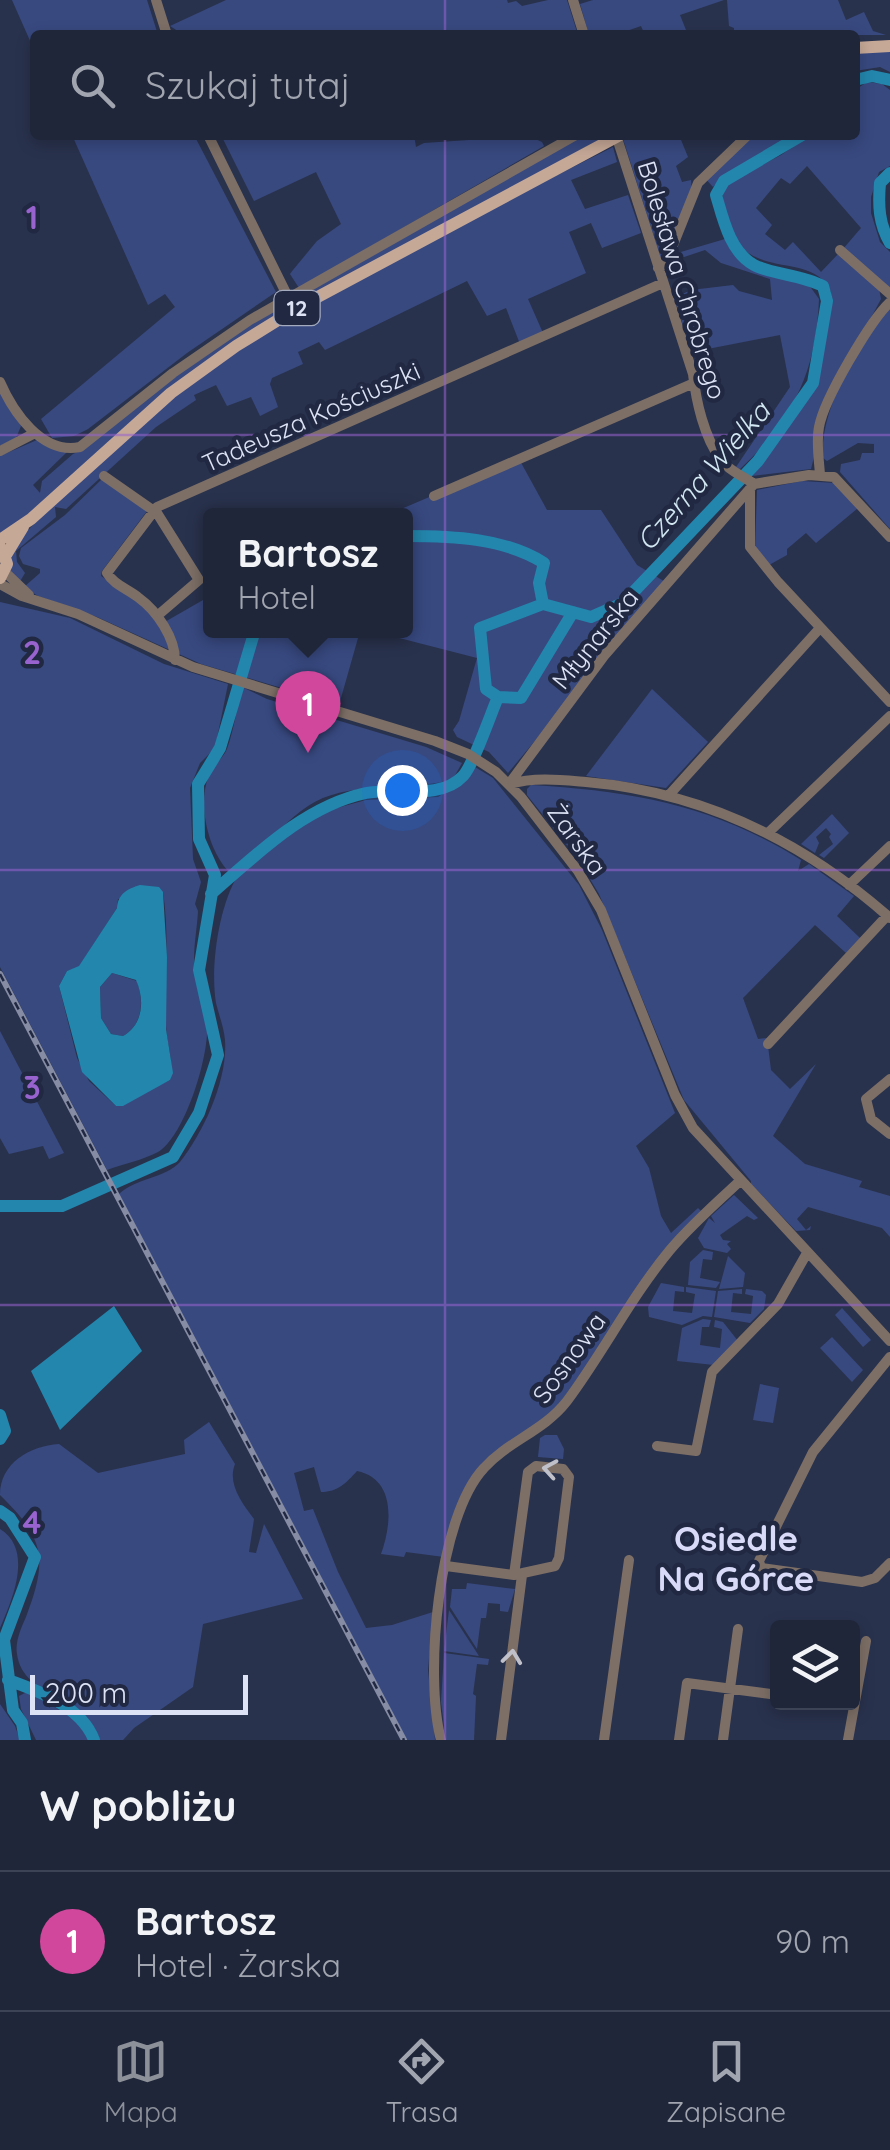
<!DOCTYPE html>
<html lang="pl">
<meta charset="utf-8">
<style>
body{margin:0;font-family:Quicksand,sans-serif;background:#2c3245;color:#f1f3f6}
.controls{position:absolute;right:30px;bottom:30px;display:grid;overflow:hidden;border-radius:10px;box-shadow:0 5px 15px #0003}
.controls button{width:90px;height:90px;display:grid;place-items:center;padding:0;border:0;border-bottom:2px solid #3c4354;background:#1f263a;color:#f1f3f6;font:50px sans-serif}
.scale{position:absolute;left:30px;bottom:25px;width:218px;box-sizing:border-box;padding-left:10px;border:5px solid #dde3f5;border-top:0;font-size:28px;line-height:35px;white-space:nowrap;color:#dde3f5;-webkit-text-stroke:8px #202842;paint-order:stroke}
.you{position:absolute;left:402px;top:790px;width:35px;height:35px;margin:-25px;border:8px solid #fff;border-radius:50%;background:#1a73e8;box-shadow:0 0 0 15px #1a73e833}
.badge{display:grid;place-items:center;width:65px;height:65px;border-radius:50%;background:#8c9099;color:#fff;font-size:32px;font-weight:700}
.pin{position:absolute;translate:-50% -82px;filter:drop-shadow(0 2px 5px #0008)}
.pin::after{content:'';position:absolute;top:52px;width:35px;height:30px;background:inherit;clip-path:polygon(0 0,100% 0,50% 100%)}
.popup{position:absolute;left:203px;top:508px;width:210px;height:130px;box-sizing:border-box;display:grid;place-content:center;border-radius:10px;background:#1f263a;filter:drop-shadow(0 2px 8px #0005);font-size:32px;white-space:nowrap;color:#a1a5af}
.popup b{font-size:38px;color:#f1f3f6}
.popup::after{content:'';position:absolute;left:50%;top:100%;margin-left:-20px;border:20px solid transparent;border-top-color:#1f263a}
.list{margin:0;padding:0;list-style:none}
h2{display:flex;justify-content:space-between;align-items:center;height:130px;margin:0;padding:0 40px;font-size:42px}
h2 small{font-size:32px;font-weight:400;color:#a1a5af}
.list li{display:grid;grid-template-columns:65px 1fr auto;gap:30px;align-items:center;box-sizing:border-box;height:140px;padding:0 40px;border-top:2px solid #3c4354}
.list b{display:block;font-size:38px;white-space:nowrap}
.list p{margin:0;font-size:32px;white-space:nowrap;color:#a1a5af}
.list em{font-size:32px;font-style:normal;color:#a1a5af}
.icon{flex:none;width:55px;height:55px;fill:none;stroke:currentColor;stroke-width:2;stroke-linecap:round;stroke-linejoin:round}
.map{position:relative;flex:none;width:890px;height:1740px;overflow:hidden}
.search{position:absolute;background:#1f263a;box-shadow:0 5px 15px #0003;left:30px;right:30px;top:30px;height:110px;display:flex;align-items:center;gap:25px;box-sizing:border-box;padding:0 35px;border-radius:10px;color:#a1a5af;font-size:38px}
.sheet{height:270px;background:#1f263a}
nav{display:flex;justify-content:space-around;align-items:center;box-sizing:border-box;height:140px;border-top:2px solid #3c4354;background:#1f263a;font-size:28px;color:#a1a5af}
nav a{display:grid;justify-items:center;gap:5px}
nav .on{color:#8c9099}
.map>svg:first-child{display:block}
.green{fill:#384980;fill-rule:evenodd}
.water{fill:#2386ad;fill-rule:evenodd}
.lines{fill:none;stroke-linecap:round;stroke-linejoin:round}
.river{stroke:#2386ad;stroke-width:12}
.minor{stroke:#7d6f66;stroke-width:10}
.major{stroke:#c6a897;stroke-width:12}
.rail-casing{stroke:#858ca3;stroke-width:6}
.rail{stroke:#202842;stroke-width:2.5;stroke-dasharray:8;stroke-linecap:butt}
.oneway{stroke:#c0c0ca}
.grid{fill:none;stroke:#9863cf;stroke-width:2.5;stroke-opacity:0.55}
.labels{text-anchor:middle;stroke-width:9;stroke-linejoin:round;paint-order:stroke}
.shield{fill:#202842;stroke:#a4abbf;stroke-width:2.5}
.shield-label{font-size:22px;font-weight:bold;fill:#dde3f5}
.street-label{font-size:25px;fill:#dde3f5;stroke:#202842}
.water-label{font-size:28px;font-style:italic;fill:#d2e7f2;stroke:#202842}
.district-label{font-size:35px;font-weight:bold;fill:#d9daf7;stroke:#202842}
.grid-label{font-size:32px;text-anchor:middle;font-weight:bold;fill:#9863cf;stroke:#202842;stroke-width:9;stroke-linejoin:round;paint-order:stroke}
</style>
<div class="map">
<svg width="890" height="1740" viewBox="0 0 890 1740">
<rect width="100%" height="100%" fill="#29324d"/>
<path class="green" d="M12,0h135l11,35h-123v17z
M226,0h281l1,3 8,-2 6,5 26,-6h19l11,35h-394l-14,-9z
M593,0h131l-44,15 8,20h-43l-4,-9 -26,9h-26l-9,-31z
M727,0h111l8,20 18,-8 9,19 13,4h-152v-7l-5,-2z
M890,50v22l-10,-5 -25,4v-20z
M867,82l15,2 8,6v76l-11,6 -8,25v16l9,29 10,10v37l-47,-40 18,-21 -54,-62 -17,18 -9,-6 -25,30 16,17 -7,9 20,16 8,-8 28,30 19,-20 39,37 2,10 -52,97 -18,73 -59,7 66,-95 13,-89c-22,-50 -103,4 -109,-101l9,-10 50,-26 29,-20h45v-45z
M72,135h122l82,157 -89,61 -99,76 -14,7 -22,2 -11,-19 134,-112 -10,-13 -17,11z
M221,135h193l2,12 8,-4 105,-7 13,6 2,4 -245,142 -9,-14 3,-4 24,-29 24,-17 -25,-52 -62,29z
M577,135h30l-372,207 -235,195v-81l37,-16 30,12 -34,33 7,8 2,-12 31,-27 11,-5 126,-102z
M630,135h49l9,22 -12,9 6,16 9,-2 1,12 -30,70 -39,-123z
M747,135h43c-24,20 -57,29 -77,52l-10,-11z
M613,147l4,15 -46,18 14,29 43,-14 13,38 -39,15 -11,-25 -22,9 17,41 -58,26 15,34 -23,11 -14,-36 -19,8 -20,-35 -142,69 -6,-8 -21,10 5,12 -31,14 -2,6 8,23 -18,9 -9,-19 -24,9 -11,-21 -22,10 2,5 -40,27 -90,82 -11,-2 1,10 -40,34 1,11 8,11 -6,10 -10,-14 5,-24c56,-60 124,-125 192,-173 126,-89 269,-155 407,-225z
M725,239l20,27 64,19 10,14c-3,74 -26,120 -80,171l-3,-3 54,-80 -10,-52 -88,17 -18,-54 17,-8 42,-5 6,6 33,9 -2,-21 -49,-16 -16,-13 -33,11 2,-7z
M890,306v223l-50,-57 1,-8 19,-4 2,-7h12v-9l-16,-1 -31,18 -4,-3c-4,-48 36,-115 67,-152z
M0,389l21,37 -5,12 -16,8z
M519,459l28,51h54l36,55 30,18 -159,190 -19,-21 -32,-15 -4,-7 6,-9 18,-63 -105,-27 34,-1v-114l-19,-1z
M102,479l45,32 -45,60 -1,5 35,23 27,24 47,-27v34l150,1 -21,74 -138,-41 -104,-47 -59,-21 -14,-9 16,-14v-4l-17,-5 -4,-8 2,-8 44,-33z
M802,481l33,2 23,25 -42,35 -10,-10 -19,16v6l-18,10 -14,-18 2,-57z
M0,602l70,16 94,46 64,20 -13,64 -15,15 -10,25 3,71 8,23 -6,22 3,7c-1,20 -6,42 -3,62 4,18 11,34 12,53 2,30 -22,110 -49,126 -15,8 -35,12 -51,18l-107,-203zM163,892c7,44 1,90 3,134 1,20 8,34 4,54l-54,26 -27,-25 -12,-23 -18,-72 8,-15 12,-4 38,-59 1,-9z
M242,687l25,12 159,48 36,16 -8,14 -7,4c-42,9 -102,0 -139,25 -29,19 -48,50 -79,66 -21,-22 -32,-68 -20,-97 4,-11 14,-16 18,-26 7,-19 10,-42 15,-62z
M652,689l56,53 -42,46 -80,-12z
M475,767l18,11 86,107 23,45 73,183 -39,33 13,22 12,48 10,17 27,-25 4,4 -150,201 -70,52c-23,27 -29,58 -38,92l-38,-5 -2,5 -23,-3c11,-30 15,-75 -24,-83 -11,12 -19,21 -36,21l-7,-25 -20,6 10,38 9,-2 25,63 28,56 26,-3 41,-13 -5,58 7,70h-28l-288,-546c17,-16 47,-16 61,-32 24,-30 48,-83 45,-122 -1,-12 -6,-25 -9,-37 -6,-37 3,-97 22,-128l77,-61 51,-14 72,-3 25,-16z
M531,785c102,6 182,20 270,75l-3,11 11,-7 45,32 -17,20 23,22 -14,15 -31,-28 -72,73 15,41 9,-1 4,32 19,19 26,-25 -43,72 32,28 57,17 -3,6 31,9v41l-8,-9 -74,-21 -11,12 9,11 5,-4 -1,4 -14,1 -45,-47v-3l-67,-81 -85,-206 -21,-35 -51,-64v-6z
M832,814l17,19 -25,25 -5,-3 14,-11 -4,-7 2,-3 -5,-6 -10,9 3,6 -4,10 -14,-9z
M112,973l25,8c7,19 6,44 -14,55l-12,-2 -10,-16 -1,-31z
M0,1031l64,122 -15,6 -6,-13 -34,8 -9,-16z
M734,1195l24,23 -4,2 -7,-4 -27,19 3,5 8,1 -4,3 4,5 -4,4 -23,-5 -6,-10 11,-20 6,5 -4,-7z
M703,1250l10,2 -1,8 -9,-1 -3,19 20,4 -4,6 -28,-3 2,-23z
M728,1256l17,17 -2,14 -24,2z
M661,1283l23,4v5l-9,-1 -2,20 19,2 3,-19 -9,-2v-5l30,4 -4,26 -9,-1 -21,9 -33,-8 -1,-10z
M742,1289v5l-9,-1 -2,19 20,2 2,-18 -8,-2 1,-5 16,2 4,4 -2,14 -14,14 -36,-6 4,-26z
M842,1308l29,32 -8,7 -28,-32z
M703,1319l8,1 -2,7h-7l-2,18 20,3 2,-19 -8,-2 1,-7 8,2 15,19 -24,24 -37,-4 5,-33z
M832,1337l31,33 -11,12 -32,-34z
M760,1384l19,4 -6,35 -20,-3z
M209,1422l26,42c-8,20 7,39 19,55l-5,33 7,1 8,-29 39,75 -100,25 -10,63 -59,41 -11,12h-23c-11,-42 -77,-41 -83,-86 -2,-12 4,-26 9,-37 22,-58 19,-78 -26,-122 0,-32 30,-49 59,-51l39,29 87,-19 -1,-14z
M545,1435h12l7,14 -1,10 -25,-2 2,-19z
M0,1529c34,21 12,71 0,99z
M467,1583l48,6 -7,23 -8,-1v-7l-12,-1 -2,15h-5l-4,31 -27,-42 2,-18h14z
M449,1610l30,46 -35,-5z
M444,1653l45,6 -1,6 -11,-1 -4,30 3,2 -2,44h-28l-5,-38z
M27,1692l49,27 12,21h-52l-15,-31 -2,-13z
M0,1704l15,22 5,14h-20z"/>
<path class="water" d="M140,885l19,2 4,5 4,65 -1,72 7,44 -3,7 -47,26h-7l-34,-34 -23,-86 8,-15 12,-5 38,-58c1,-14 10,-19 23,-23zM112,973l24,7c9,20 7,45 -13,56l-12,-2 -10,-16 -1,-31z
M114,1306l28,45 -82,79 -29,-59z"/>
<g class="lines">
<path class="river" d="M855,80l17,-4 18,4
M890,173l-10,10c-2,23 -1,41 10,60
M406,536c46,0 99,2 138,27l-5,20 4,21 48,13 32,-14 135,-142 55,-78 14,-82 -4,-15c-21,-11 -52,-12 -69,-21 -24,-13 -31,-46 -38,-70l8,-14 78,-46
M498,697l-12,-8 -6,-61 63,-24
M211,894c46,-40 94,-88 155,-101 29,-6 74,8 97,-17 10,-10 28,-63 35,-79l23,1 52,-86
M0,1206h62l111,-49 26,-44 19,-58 -19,-85 16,-95 -16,-36 -1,-55 22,-36 35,-118
M0,1415l5,16 -5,8
M0,1511l10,7 25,39 -31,83 9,70 9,13 3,17
M8,1680c31,11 74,27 86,60"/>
<path class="minor" d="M156,0l11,35
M573,0l11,35
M208,135l80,162
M616,135l77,239c3,27 11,63 28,86 8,11 22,16 33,24
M840,250l50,44
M658,268l7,-3 33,-82 50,-48
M0,382c13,30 42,73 80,65l93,-74 77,-53 326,-185
M0,451l35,-18
M820,475c-1,-16 -4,-33 -1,-48 5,-28 51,-106 71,-125
M104,476l53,37 42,67 -42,36
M750,489v58l28,35 112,120
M434,496l260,-113
M5,572l24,23
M0,584l22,12 56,18 115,53 242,74 33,13 28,18 25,25 57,74 23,39 74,185 18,33 197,213
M175,660c0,-22 -18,-49 -36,-62 -11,-9 -25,-13 -32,-25l50,-66 506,-224
M509,784l95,-128 150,-172 55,-9 25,2 56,60
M510,784c25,-7 51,-4 76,-2 116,10 217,59 304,136
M669,795l151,-167
M769,832l121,-116
M849,885l41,-39
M768,1044l119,-128
M890,1079l-24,20 5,20 19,15
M890,1357l-77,95 -54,109 2,7 101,14 13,-4 15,-15
M657,1446l39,5 16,-79 66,-68 29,-51
M446,1566l68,9 41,-9 4,-8 10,-81 -6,-8 -27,-3 -8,6 -14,103
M836,1702l16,3
M441,1740c-17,-64 -3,-223 43,-272 24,-27 60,-37 83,-67 36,-48 64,-104 103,-151 21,-25 46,-47 70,-69
M501,1740l21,-165
M604,1740l25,-180
M679,1740l8,-57 91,12
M723,1740l15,-111
M848,1740l18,-99"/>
<path class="major" d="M855,48l35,-2
M0,540l31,-21 140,-126 65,-47 63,-39 321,-172
M6,555l17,-28
M0,578l7,-14 -5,-15"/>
<g class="rail-casing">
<path id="rail" d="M0,974l404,766"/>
</g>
<use href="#rail" class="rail"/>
</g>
<defs><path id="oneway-chevron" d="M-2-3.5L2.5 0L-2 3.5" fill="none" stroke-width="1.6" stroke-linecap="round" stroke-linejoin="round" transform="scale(2.5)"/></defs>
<g class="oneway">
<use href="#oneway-chevron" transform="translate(550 1469) rotate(-170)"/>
<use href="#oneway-chevron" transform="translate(512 1657) rotate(-83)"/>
</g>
<path class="grid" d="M445,0v35M445,135v1605M0,435h890M0,870h890M0,1305h890"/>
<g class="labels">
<rect class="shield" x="274.5" y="291" width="45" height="34" rx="8"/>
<g class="shield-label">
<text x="297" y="316">12</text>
</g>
<g class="street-label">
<text transform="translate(682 280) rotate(73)" y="9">Bolesława Chrobrego</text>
<text transform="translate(311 417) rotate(-24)" y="9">Tadeusza Kościuszki</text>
<text transform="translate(595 639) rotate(-51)" y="9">Młynarska</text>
<text transform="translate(577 839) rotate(54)" y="9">Żarska</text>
<text transform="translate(569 1358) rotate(-54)" y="9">Sosnowa</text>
</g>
<g class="water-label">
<text transform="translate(703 476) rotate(-49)" y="10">Czerna Wielka</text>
</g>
<g class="district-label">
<text x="736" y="1551">Osiedle<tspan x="736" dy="40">Na Górce</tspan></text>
</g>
</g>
<g class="grid-label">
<text x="32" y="229">1</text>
<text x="32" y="664">2</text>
<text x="32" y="1099">3</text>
<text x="32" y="1534">4</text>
</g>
</svg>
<div class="controls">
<button><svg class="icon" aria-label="layers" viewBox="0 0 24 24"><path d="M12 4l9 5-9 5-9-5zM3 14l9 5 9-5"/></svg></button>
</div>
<div class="scale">200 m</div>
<div class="you"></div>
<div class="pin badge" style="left:308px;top:753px;background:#d1479c">1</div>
<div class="popup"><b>Bartosz</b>Hotel</div>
<div class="search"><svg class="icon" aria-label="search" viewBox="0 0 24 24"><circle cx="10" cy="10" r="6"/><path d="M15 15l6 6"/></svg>Szukaj tutaj</div>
</div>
<section class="sheet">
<h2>W pobliżu<small></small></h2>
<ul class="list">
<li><span class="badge" style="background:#d1479c">1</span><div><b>Bartosz</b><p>Hotel · Żarska</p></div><em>90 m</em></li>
</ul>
</section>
<nav>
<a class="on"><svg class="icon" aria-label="map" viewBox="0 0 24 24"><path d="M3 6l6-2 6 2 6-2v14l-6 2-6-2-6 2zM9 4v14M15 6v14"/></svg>Mapa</a>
<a><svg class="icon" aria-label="directions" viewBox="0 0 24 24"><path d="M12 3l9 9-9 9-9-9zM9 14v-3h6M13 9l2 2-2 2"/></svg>Trasa</a>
<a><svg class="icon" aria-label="saved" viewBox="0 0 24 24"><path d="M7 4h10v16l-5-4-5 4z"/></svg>Zapisane</a>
</nav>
